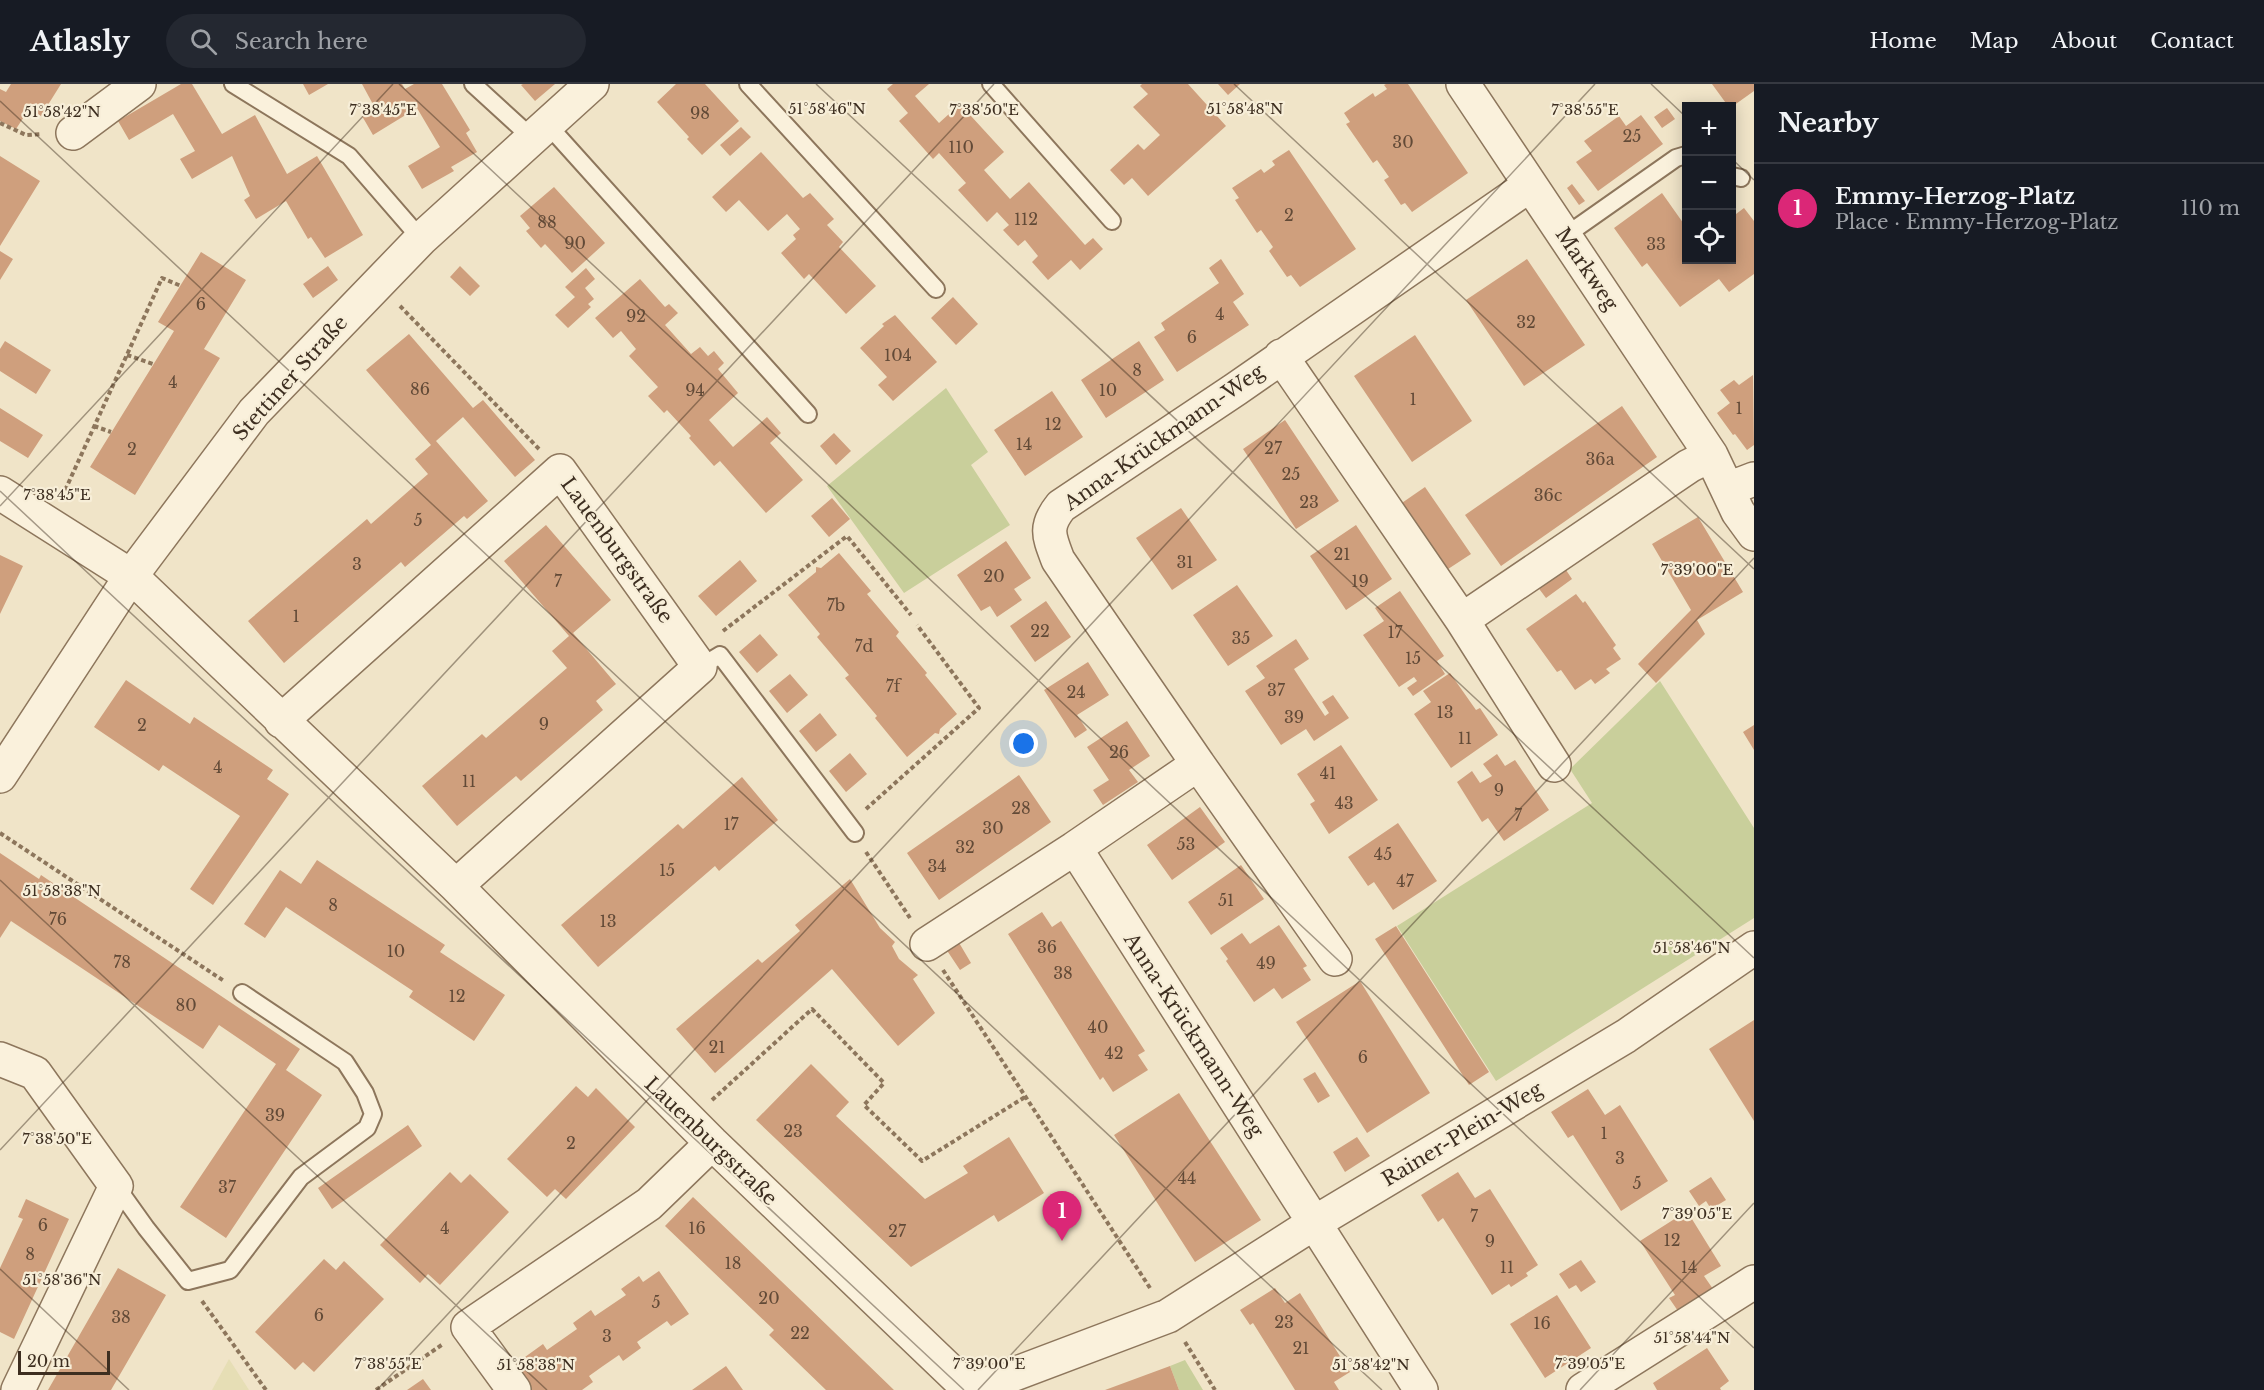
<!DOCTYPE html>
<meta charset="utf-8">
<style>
body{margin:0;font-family:"Libre Baskerville",serif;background:#242831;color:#f1f3f6}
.controls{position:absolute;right:18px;top:18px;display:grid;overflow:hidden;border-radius:0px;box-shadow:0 3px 15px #0003}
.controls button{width:54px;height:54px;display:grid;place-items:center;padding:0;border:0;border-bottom:2px solid #363941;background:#171b24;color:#f1f3f6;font:30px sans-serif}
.scale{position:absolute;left:18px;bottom:15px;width:92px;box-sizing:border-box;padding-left:6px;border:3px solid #3d2e20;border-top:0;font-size:16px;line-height:21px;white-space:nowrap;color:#3d2e20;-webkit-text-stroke:4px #f7eed8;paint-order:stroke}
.you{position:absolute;left:1024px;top:660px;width:21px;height:21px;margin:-15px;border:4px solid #fff;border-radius:50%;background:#1a73e8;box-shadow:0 0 0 9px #1a73e833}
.badge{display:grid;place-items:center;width:39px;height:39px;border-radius:50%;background:#db2777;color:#fff;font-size:20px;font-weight:700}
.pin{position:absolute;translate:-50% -50px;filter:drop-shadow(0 2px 3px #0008)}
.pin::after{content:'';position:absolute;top:32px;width:21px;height:18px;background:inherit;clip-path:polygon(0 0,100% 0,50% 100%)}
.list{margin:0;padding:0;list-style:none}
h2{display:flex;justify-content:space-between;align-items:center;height:78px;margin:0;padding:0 24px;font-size:26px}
h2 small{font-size:20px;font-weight:400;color:#9ea1a6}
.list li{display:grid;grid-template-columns:39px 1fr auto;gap:18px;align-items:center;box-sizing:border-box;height:90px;padding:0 24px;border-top:2px solid #363941}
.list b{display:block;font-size:22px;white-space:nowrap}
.list p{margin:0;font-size:20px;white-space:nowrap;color:#9ea1a6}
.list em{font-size:20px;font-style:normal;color:#9ea1a6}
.icon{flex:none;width:33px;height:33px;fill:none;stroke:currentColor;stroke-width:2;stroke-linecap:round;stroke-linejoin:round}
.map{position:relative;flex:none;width:1754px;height:1306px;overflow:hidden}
header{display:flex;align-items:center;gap:36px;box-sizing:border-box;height:84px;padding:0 30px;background:#171b24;border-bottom:2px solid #363941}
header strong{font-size:28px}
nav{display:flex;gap:33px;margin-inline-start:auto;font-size:21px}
.search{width:420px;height:54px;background:#242831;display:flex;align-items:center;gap:15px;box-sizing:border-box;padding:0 21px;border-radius:33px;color:#9ea1a6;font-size:22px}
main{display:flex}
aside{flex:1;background:#171b24}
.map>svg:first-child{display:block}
.farmland{fill:#e6deb5}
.green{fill:#c9cf9b}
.building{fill:#cf9f7d}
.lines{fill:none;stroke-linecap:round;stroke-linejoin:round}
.lane-casing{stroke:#8d765c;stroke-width:20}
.street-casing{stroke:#8d765c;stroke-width:36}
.path{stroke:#8d765c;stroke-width:4;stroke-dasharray:4.5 3;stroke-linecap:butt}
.lane{stroke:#faf1dc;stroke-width:16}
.street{stroke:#faf1dc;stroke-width:33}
.ticks{fill:none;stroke:#3d2e20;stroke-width:1.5;stroke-opacity:0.45}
.labels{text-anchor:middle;stroke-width:4.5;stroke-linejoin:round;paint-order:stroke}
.number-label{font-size:16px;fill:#624a37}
.street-label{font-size:20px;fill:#3d2e20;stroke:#f7eed8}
.ticks-label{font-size:15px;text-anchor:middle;fill:#3d2e20;stroke:#f7eed8;stroke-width:4.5;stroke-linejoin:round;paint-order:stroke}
</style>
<header>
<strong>Atlasly</strong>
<div class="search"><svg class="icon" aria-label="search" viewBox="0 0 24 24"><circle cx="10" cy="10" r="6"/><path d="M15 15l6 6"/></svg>Search here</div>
<nav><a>Home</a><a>Map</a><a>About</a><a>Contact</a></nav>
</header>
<main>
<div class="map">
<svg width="1754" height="1306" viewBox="0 0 1754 1306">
<rect width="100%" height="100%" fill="#f0e4c8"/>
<path class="farmland" d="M229,1275l20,31h-37z"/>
<path class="green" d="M946,304l42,64 -17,13 39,60 -106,68 -77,-107z
M1660,597l94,147v90l-258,163 -99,-155 195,-123 -22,-34z
M1185,1276l18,30h-24l-9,-24z"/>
<path class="building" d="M11,0h50l-20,32 -12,-7 -13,20 -16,-8v-32l6,3z
M181,0h11l30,50 33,-19 32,59 30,-18 46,79 -38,23 -14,-21 -3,2 -22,-38 -30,18 -12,-19 6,-4 -18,-40 -40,23 -12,-20 15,-8 -22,-37 -44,26 -11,-19z
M303,0h25l-19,11z
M362,0h40l3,5 9,-5h28l28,46 -4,3 11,19 -26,15 3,4 -32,18 -14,-23 32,-19 -23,-39 -44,27 -11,-19 13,-8z
M523,0h32l-20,17 -14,-16z
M676,0h29l34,37 -37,34 -15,-16 2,-2 -32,-35z
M893,0h36l-14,12 24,27 21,-19 44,48 -20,18 26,29 19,-17 56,63 8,-7 10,11 -23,21 -9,-10 -23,20 -16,-18 6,-6 -13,-16 -7,6 -15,-16 6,-5 -12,-13 -10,10 -29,-32 8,-7 -27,-30 -6,6 -34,-38 9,-8 -21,-24z
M1142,0h46l38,42 -78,70 -16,-18 -8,7 -14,-15 28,-26 6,6 16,-15 -27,-28 15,-13 -8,-8z
M1218,0h22l-12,11z
M1386,0h22l60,89 -56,39 -7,-9 -4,2 -17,-25 5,-3 -12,-17 -4,3 -27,-39 4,-2 -6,-9 29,-20 2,4 12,-8 -3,-4z
M1712,0h42v7l-21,15h-5z
M1667,24l8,11 -13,9 -8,-11z
M1641,31l22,29 -65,47 -22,-29 16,-11 -8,-10 35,-25 7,10z
M741,43l10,10 -21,19 -10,-11z
M1289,66l67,99 -56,38 -9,-12 -4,2 -18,-26 4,-4 -12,-17 -4,3 -22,-33 4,-2 -7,-10 29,-19 3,4 11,-8 -3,-4z
M761,68l42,46 7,-5 24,26 -7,6 16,17 -4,5 37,39 -30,28 -37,-40 -5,5 -23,-26 15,-14 -3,-4 7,-6 -13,-15 -19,17 -29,-31 -13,12 -14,-15z
M0,72l40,25 -40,65z
M1572,100l13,17 -6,4 -12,-17z
M554,103l51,56 -33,30 -27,-29 -4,4 -15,-17 4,-3 -10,-12z
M1662,109l24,34v33h46v-43l12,-9 10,13v53l-25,18 -10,-13 -39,28 -33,-44 -5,4 -28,-39z
M0,167l13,8 -13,21z
M201,168l45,28 -42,69 16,9 -85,137 -45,-28 84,-136 -16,-9z
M1221,175l23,35 -11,8 16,23 -72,47 -23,-35 11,-7 -4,-7 58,-40 -10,-15z
M1527,175l58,86 -61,41 -58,-86z
M328,182l10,14 -25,18 -10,-14z
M460,182l20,20 -10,10 -20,-19z
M586,184l9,11 -10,9 9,11 -6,5 3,3 -23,21 -13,-13 20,-18 -10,-10z
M640,195l25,28 4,-3 9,9 -13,12 26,29 9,-7 8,9 6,-5 10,12 -6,6 20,24 -29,27 24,27 34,-30 14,16 -11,10 33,37 -37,33 -46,-52 -6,5 -25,-28 2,-2 -24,-26 -3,3 -16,-17 10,-9 -29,-31 7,-7 -15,-18 -8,7 -18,-20z
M953,213l25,27 -22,21 -25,-27z
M895,231l42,47 -44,39 -15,-16 9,-8 -27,-29 24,-22 -2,-2z
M409,250l64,74 10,-8 52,60 -20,17 -52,-60 -27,24 52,60 -21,18 -3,-3 -59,51 -4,-5 -117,101 -36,-42 119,-102 4,5 57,-50 -13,-15 16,-14 -65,-75z
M1415,251l57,86 -60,41 -58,-86z
M5,257l46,29 -15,24 -36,-23v-22z
M1139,257l25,39 -58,38 -25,-38z
M1753,291l1,70 -7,5 -12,-16 -2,1 -16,-22 13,-10 -10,-13 14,-10 5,5z
M1052,307l31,46 -58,39 -31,-46z
M1622,322l35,51 -156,109 -36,-51z
M0,324l43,27 -15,23 -28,-17z
M1285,336l54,81 -43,28 -53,-80z
M834,349l17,18 -15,14 -16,-19z
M1425,403l46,67 -29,19 -46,-66z
M832,414l18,21 -21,18 -18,-21z
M1181,424l36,52 -45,30 -36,-52z
M1698,433l45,75 -46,28 8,14 -49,49 -18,-19 53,-54 -39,-66z
M546,441l65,75 -38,33 43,51 -20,17 7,9 -81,70 -1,1 -5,-5 -59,50 -35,-40 60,-52 4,4 81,-70 -15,-17 17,-15 -65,-75z
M1356,441l36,54 -46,31 -36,-54z
M1006,457l25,37 -17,11 8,11 -25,17 -7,-11 -9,5 -24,-36z
M839,469l32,38 -4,3 32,38 -3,4 31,37 -2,2 32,39 -17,15 -1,5 -4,-1 -28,24 -32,-39 2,-2 -32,-38 4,-3 -32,-38 3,-3 -32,-39 28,-23v-5l5,1z
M0,471l23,11 -23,48z
M740,476l17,21 -41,35 -18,-20z
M1564,483l8,12 -26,19 -9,-12z
M1237,501l36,51 -45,30 -35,-51z
M1400,507l44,65 -7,5 8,13 -32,22 -6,-8 10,-7 -3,-4 -15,10 -36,-52 21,-14 -9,-13z
M1576,510l7,9 2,-2 31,44 -3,3 8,11 -15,10 4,4 -15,11 -4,-5 -16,11 -14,-20 -4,2 -31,-43z
M1046,517l25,36 -36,25 -25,-36z
M760,550l18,21 -21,18 -18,-21z
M1296,555l13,20 -15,10 13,20 18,27 4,-3 -7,-11 11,-7 16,23 -35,23 -8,-12 -25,16 -36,-54 20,-13 -9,-12z
M1088,578l21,33 -32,20 10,15 -12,8 -31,-48z
M1450,589l26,37 4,-2 18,27 -47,33 -37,-54 17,-12 -8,-11z
M790,590l18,21 -21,18 -18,-22z
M126,596l64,44 4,-7 79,53 -6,9 22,15 -76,111 -23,-16 50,-73 -77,-51 -4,6 -65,-44z
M820,629l17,22 -21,17 -17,-21z
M1127,637l23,35 -21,14 9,12 -35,23 -10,-15 16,-10 -22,-33z
M1754,641v25l-11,-18z
M1341,661l37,55 -49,34 -19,-30 5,-3 -18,-27z
M850,669l17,21 -21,18 -17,-21z
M1497,670l8,12 10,-6 34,50 -45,31 -16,-23 -6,4 -25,-40 15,-11 8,12 12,-7 -9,-12z
M1019,691l32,47 -112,78 -32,-47z
M742,693l36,43 -59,51 -4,-5 -117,101 -37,-42 117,-101 5,5z
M1200,723l25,35 -53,38 -25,-35z
M1398,739l39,58 -44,29 -19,-28 -6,4 -20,-29z
M0,769l39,26 2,-4 259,174 -14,21 36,25 -96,143 -46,-31 96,-143 -57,-39 -16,24 -192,-128 -11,17z
M317,776l128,85 -5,7 65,43 -31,46 -65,-44 4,-6 -127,-84 -21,31 -21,-14 36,-54 21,14z
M1241,781l23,34 -53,36 -23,-33z
M850,795l30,49 15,14 -3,4 7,13 19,16 -5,4 22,34 -37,33 -66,-77 -117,104 -39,-44 82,-70 4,4 38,-32 -5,-6z
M1042,828l10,15 9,-6 84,130 -7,4 10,15 -35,22 -10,-15 -3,3 -92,-146z
M1279,841l28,41 -4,2 8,12 -29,19 -8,-11 -20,14 -28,-41 2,-2 -8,-11 22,-15 8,11z
M1396,842l93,146 -20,13 -94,-146z
M958,857l13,22 -11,7 -14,-21z
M1360,897l70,112 -63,40 -71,-111z
M1754,936v101l-45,-72z
M811,980l38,38 -13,14 89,83 43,-26 -5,-7 46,-29 35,56 -46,29 -4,-7 -83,52 -155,-147z
M1315,988l15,24 -12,7 -15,-24z
M576,1002l12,11 8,-9 39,39 -69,72 -11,-10 -8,8 -40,-38z
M1588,1005l17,26 15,-10 48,76 -47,30 -48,-76 -5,3 -17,-26z
M1179,1009l82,127 -66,42 -81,-127z
M408,1041l14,21 -90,63 -14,-21z
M1357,1053l13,19 -25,16 -12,-20z
M450,1088l11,11 9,-9 39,38 -69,73 -12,-11 -8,9 -40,-38z
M1458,1088l17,26 15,-9 48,76 -12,8 2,3 -17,11 -2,-3 -17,11 -49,-77 -5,4 -17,-27z
M1711,1093l15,23 -15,9 -5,-8 -7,5 -10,-15z
M693,1113l109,104 92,89h-68l-57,-55 5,-5 -109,-104z
M26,1115l43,20 -55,120 -14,-7v-64l23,-49 -5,-2z
M1687,1127l34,55 -17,10 9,13 -35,22 -9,-13 6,-3 -35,-54z
M324,1175l12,11 8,-9 40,38 -70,73 -11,-10 -8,8 -40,-38z
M1581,1176l15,22 -15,10 -5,-7 -7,4 -10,-15z
M118,1184l48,27 -55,95h-63z
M659,1187l30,43 -18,12 -4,-5 -30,21 4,6 -18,13 -4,-6 -16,11 -14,10 4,6 -11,8h-53l-13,-18 14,-9 -5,-6 18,-13 4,6 30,-21 -4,-6 18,-13 4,6 31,-21 -5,-6 18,-13 4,6z
M1275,1204l10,15 15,-10 50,79 -16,10 5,8h-44l-42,-67 -3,2 -10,-15z
M1557,1211l34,53 -46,30 -35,-54z
M1707,1264l22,33 -9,7 1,2h-64l-4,-7z
M726,1282l17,24h-51z
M1170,1282l9,24h-74z
M423,1295l8,11h-24z"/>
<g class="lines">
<g class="lane-casing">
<path id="lane" d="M233,0l116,72 72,83
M473,0l59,54
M748,0l188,205
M991,0l121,137
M547,40l261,290
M1732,92l9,2
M1565,152l111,-78 10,-3
M700,583l20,-12 135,178
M116,1102l30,42 42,53 42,-11 71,-93 66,-49 6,-14 -8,-21 -20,-31 -103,-69"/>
</g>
<g class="street-casing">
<path id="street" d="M1463,0l248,371 27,57 16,22
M73,49l66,-49
M1281,272l181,264 92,145
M1728,405l26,-10
M0,409l131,83 325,310 256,257 258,247
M1462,536l227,-154 22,-11
M281,637l279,-250 140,196 -244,219
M1198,680l137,195
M0,692l131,-200 123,-164 167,-173 171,-155
M927,860l148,-96
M0,975l35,14 81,113 -98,204
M514,1306l-46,-63 181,-123 63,-61
M972,1306l196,-74 146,-93 312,-187 128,-88
M1421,1306l-346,-542 123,-84 -140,-204c-9,-24 -14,-33 3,-54l175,-117 294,-204
M1583,1306l171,-108"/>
</g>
<path class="path" d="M0,39l26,12 16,-1
M400,222l139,143
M127,271l26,9
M94,342l17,6
M62,413l100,-219 19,8
M723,547l124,-95 64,79
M866,725l113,-101 -62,-83
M0,749l224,148
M866,768l44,66
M943,886l207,318
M712,1016l100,-91 72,74 -20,22 58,56 103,-64
M202,1217l64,89
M1185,1258l30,48
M376,1306l67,-46"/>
<use href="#lane" class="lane"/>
<use href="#street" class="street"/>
</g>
<path class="ticks" d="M399,0l1355,1264M816,0l938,874M1234,0l520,485M1651,0l35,33M0,17l1382,1289M1732,75l22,21M0,407l964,899M0,422l393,-422M0,796l547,510M0,1066l994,-1066M0,1185l129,121M377,1306l1218,-1306M978,1306l776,-832M1580,1306l174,-187"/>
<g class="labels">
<g class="number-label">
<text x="700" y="35">98</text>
<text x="1632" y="58">25</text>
<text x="1403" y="64">30</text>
<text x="961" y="69">110</text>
<text x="1289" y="137">2</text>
<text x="1026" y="141">112</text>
<text x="547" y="144">88</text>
<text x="575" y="165">90</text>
<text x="1656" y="166">33</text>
<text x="201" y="226">6</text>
<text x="1220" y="236">4</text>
<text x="636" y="238">92</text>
<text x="1526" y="244">32</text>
<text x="1192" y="259">6</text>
<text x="898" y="277">104</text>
<text x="1137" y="292">8</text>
<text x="173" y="304">4</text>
<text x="420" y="311">86</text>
<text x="695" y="312">94</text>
<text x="1108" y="312">10</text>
<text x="1413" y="321">1</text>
<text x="1739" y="330">1</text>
<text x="1053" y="346">12</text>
<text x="1024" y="366">14</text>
<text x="1273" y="370">27</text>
<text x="132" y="371">2</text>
<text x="1600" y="381">36a</text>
<text x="1291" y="396">25</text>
<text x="1548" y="417">36c</text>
<text x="1309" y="424">23</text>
<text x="418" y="442">5</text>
<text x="1342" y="476">21</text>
<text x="1185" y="484">31</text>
<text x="357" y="486">3</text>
<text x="994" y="498">20</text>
<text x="558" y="503">7</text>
<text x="1360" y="503">19</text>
<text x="836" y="527">7b</text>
<text x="296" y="538">1</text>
<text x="1040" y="553">22</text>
<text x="1395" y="554">17</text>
<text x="1241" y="560">35</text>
<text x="864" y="568">7d</text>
<text x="1413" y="580">15</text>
<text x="893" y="608">7f</text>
<text x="1276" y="612">37</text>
<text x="1076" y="614">24</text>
<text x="1445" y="634">13</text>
<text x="1294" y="639">39</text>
<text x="544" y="646">9</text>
<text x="142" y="647">2</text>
<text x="1465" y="660">11</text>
<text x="1119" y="674">26</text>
<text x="218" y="689">4</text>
<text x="1328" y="695">41</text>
<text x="469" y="703">11</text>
<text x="1499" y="712">9</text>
<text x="1344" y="725">43</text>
<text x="1021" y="730">28</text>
<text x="1518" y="737">7</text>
<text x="731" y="746">17</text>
<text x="993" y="750">30</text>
<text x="1186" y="766">53</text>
<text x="965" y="769">32</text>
<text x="1383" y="776">45</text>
<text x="937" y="788">34</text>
<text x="667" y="792">15</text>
<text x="1405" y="803">47</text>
<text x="1226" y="822">51</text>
<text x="333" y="827">8</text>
<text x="58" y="841">76</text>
<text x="608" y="843">13</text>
<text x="1047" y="869">36</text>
<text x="396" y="873">10</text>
<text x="122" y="884">78</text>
<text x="1266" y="885">49</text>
<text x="1063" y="895">38</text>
<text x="457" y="918">12</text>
<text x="186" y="927">80</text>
<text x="1098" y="949">40</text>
<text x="717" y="969">21</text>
<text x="1114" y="975">42</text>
<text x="1363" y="979">6</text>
<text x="275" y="1037">39</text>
<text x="793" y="1053">23</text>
<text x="1604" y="1055">1</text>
<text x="571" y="1065">2</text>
<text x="1620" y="1080">3</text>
<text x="1187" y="1100">44</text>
<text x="1637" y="1105">5</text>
<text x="227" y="1109">37</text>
<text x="1474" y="1138">7</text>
<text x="43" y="1147">6</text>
<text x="445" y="1150">4</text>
<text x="697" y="1150">16</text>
<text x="897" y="1153">27</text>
<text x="1672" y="1162">12</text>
<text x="1490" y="1163">9</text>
<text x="30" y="1176">8</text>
<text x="733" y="1185">18</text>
<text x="1507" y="1189">11</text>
<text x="1689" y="1189">14</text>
<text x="769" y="1220">20</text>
<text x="656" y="1224">5</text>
<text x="319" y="1237">6</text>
<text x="121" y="1239">38</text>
<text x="1284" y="1244">23</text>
<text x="1542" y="1245">16</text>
<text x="800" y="1255">22</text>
<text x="607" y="1258">3</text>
<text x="1301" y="1270">21</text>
</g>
<g class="street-label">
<text transform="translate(1587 185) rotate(56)" y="7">Markweg</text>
<text transform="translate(290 294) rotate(-48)" y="7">Stettiner Straße</text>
<text transform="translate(1164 353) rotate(-35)" y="7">Anna-Krückmann-Weg</text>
<text transform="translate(617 466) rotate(54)" y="7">Lauenburgstraße</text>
<text transform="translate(1194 951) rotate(57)" y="7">Anna-Krückmann-Weg</text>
<text transform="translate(1462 1050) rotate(-31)" y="7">Rainer-Plein-Weg</text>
<text transform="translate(711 1057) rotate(44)" y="7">Lauenburgstraße</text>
</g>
</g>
<g class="ticks-label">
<text x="827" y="30">51°58'46"N</text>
<text x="1245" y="30">51°58'48"N</text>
<text x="383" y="31">7°38'45"E</text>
<text x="984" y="31">7°38'50"E</text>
<text x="1585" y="31">7°38'55"E</text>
<text x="62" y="33">51°58'42"N</text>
<text x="57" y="416">7°38'45"E</text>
<text x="1697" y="491">7°39'00"E</text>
<text x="62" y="812">51°58'38"N</text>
<text x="1692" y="869">51°58'46"N</text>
<text x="57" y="1060">7°38'50"E</text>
<text x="1697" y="1135">7°39'05"E</text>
<text x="62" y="1201">51°58'36"N</text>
<text x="1692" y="1259">51°58'44"N</text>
<text x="388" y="1285">7°38'55"E</text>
<text x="989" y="1285">7°39'00"E</text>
<text x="1590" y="1285">7°39'05"E</text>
<text x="536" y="1286">51°58'38"N</text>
<text x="1371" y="1286">51°58'42"N</text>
</g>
</svg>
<div class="controls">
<button>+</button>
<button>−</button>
<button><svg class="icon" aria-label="locate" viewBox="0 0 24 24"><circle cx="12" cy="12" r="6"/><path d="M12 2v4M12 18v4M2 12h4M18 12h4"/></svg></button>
</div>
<div class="scale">20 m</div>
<div class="you"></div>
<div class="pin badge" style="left:1062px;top:1157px">1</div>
</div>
<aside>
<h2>Nearby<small></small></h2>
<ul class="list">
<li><span class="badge">1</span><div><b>Emmy-Herzog-Platz</b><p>Place · Emmy-Herzog-Platz</p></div><em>110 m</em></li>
</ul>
</aside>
</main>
